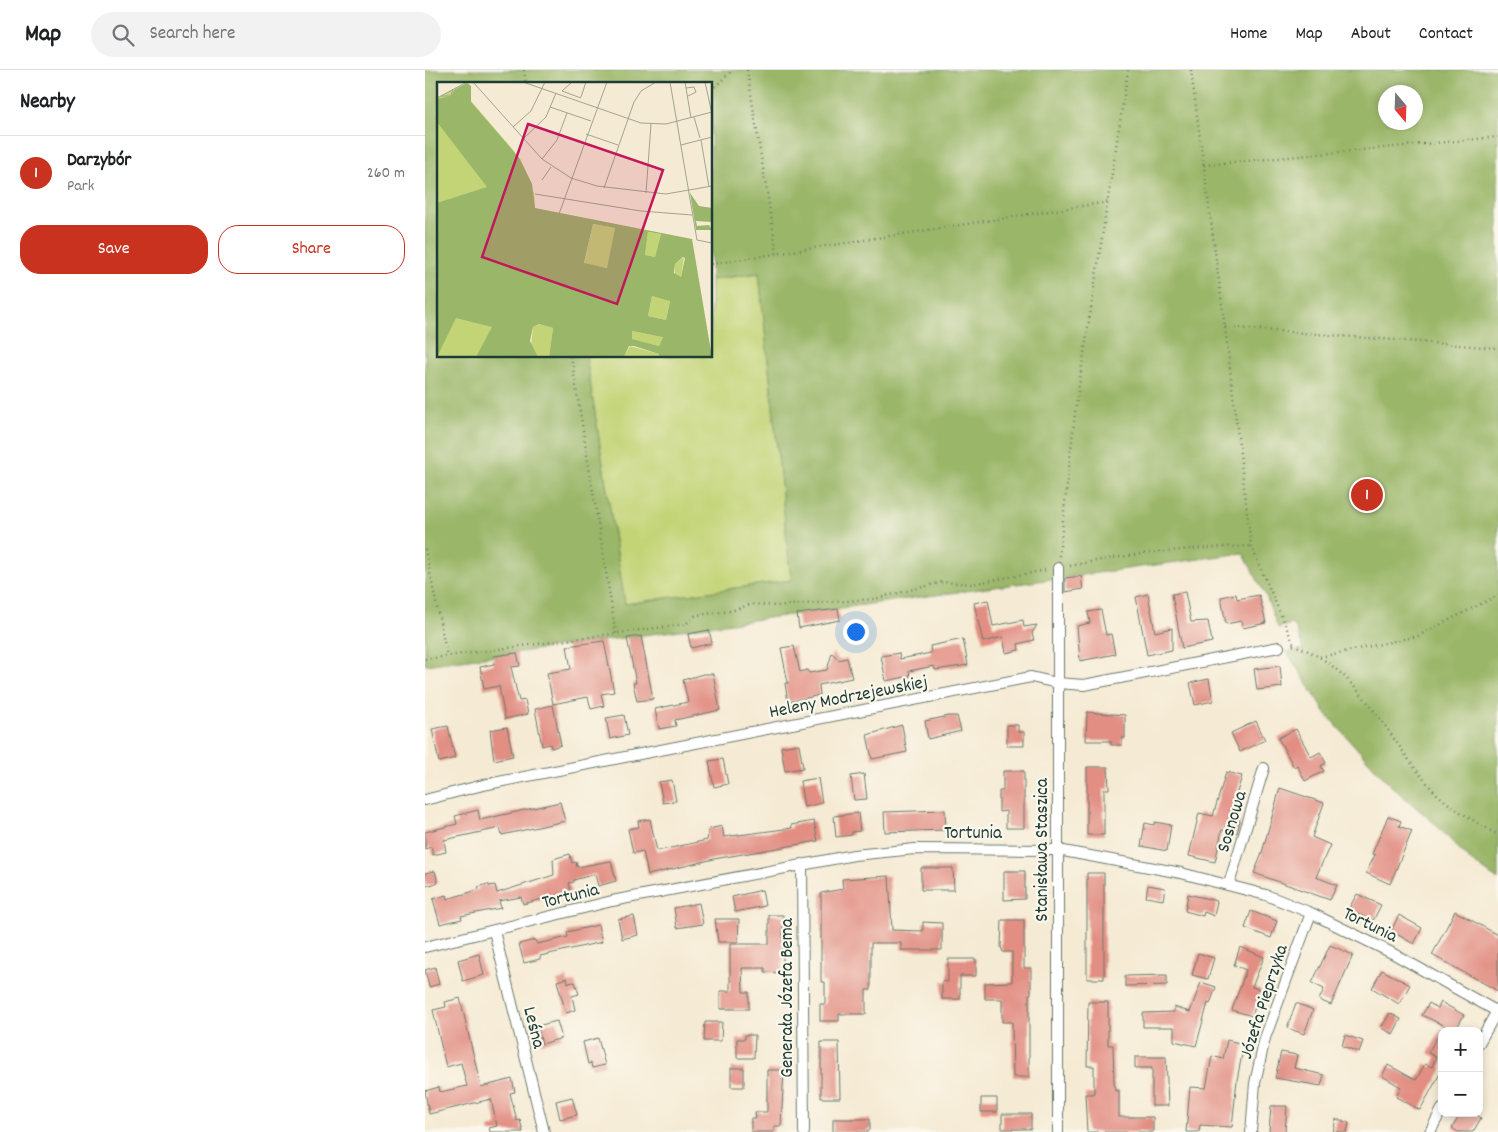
<!DOCTYPE html>
<meta charset="utf-8">
<style>
body{margin:0;font-family:Dekko,sans-serif;background:#f2f2f2;color:#202124}
.controls{position:absolute;right:15px;bottom:15px;display:grid;overflow:hidden;border-radius:10px;box-shadow:0 2px 8px #0003}
.controls button{width:45px;height:45px;display:grid;place-items:center;padding:0;border:0;border-bottom:1px solid #e0e0e0;background:#fff;color:#202124;font:25px sans-serif}
.compass{position:absolute;left:953px;top:15px;width:45px;height:45px;border-radius:50%;background:#fff;box-shadow:0 2px 8px #0003;rotate:161deg}
.you{position:absolute;left:430px;top:561px;width:18px;height:18px;margin:-12px;border:4px solid #fff;border-radius:50%;background:#1a73e8;box-shadow:0 0 0 8px #1a73e833}
.badge{display:grid;place-items:center;width:32px;height:32px;border-radius:50%;background:#c8321e;color:#fff;font-size:16px;font-weight:700}
.pin{position:absolute;translate:-50% -50%;border:2px solid #fff;box-shadow:0 1px 5px #0006}
.list{margin:0;padding:0;list-style:none}
h2{display:flex;justify-content:space-between;align-items:center;height:65px;margin:0;padding:0 20px;font-size:21px}
h2 small{font-size:16px;font-weight:400;color:#757577}
.list li{display:grid;grid-template-columns:32px 1fr auto;gap:15px;align-items:center;box-sizing:border-box;height:75px;padding:0 20px;border-top:1px solid #e0e0e0}
.list b{display:block;font-size:19px;white-space:nowrap}
.list p{margin:0;font-size:16px;white-space:nowrap;color:#757577}
.list em{font-size:16px;font-style:normal;color:#757577}
.actions{display:flex;gap:10px;padding:15px 20px}
.actions a{flex:1;padding:11px 0;border:1px solid #c8321e;border-radius:20px;text-align:center;font-size:18px;color:#c8321e}
.actions .main{background:#c8321e;color:#fff}
.icon{flex:none;width:28px;height:28px;fill:none;stroke:currentColor;stroke-width:2;stroke-linecap:round;stroke-linejoin:round}
.map{position:relative;flex:none;width:1073px;height:1062px;overflow:hidden}
header{display:flex;align-items:center;gap:30px;box-sizing:border-box;height:70px;padding:0 25px;background:#fff;border-bottom:1px solid #e0e0e0}
header strong{font-size:24px}
nav{display:flex;gap:28px;margin-inline-start:auto;font-size:18px}
.search{width:350px;height:45px;background:#f2f2f2;display:flex;align-items:center;gap:12px;box-sizing:border-box;padding:0 18px;border-radius:28px;color:#757577;font-size:19px}
main{display:flex}
aside{flex:1;background:#fff}
.map>svg:first-child{display:block}
.green{fill:#c3d477;stroke:#718856}
.forest{fill:#9ab668;stroke:#5c7a4e;fill-rule:evenodd}
.building{fill:#e28e83}
.lines{fill:none;stroke-linecap:round;stroke-linejoin:round}
.minor-casing{stroke:#6a7a6c;stroke-width:12}
.path{stroke:#6a7a6c;stroke-width:2.5;stroke-dasharray:1 4;stroke-linecap:butt}
.minor{stroke:#fff;stroke-width:10}
.labels{text-anchor:middle;stroke-width:4.5;stroke-linejoin:round;paint-order:stroke}
.street-label{font-size:19px;fill:#1f3d34;stroke:#fbf7ec}
.inset-road{fill:none;stroke:#9fa593;stroke-width:1}
.view{fill:#c2185b;fill-opacity:0.15;stroke:#c2185b;stroke-width:2.5}
.inset-edge{fill:none;stroke:#1f3d34;stroke-width:2.5}
</style>
<header>
<strong>Map</strong>
<div class="search"><svg class="icon" aria-label="search" viewBox="0 0 24 24"><circle cx="10" cy="10" r="6"/><path d="M15 15l6 6"/></svg>Search here</div>
<nav><a>Home</a><a>Map</a><a>About</a><a>Contact</a></nav>
</header>
<main>
<aside>
<h2>Nearby<small></small></h2>
<ul class="list">
<li><span class="badge">1</span><div><b>Darzybór</b><p>Park</p></div><em>260 m</em></li>
</ul>
<div class="actions"><a class="main">Save</a><a>Share</a></div>
</aside>
<div class="map">
<svg width="1073" height="1062" viewBox="0 0 1073 1062">
<rect width="100%" height="100%" fill="#fbf7ec"/>
<filter id="ink" filterUnits="userSpaceOnUse"><feTurbulence type="fractalNoise" baseFrequency=".02" numOctaves="2"/><feDisplacementMap in="SourceGraphic" scale="10" xChannelSelector="R" yChannelSelector="G"/><feConvolveMatrix kernelMatrix="1 2 1 2 8 2 1 2 1" color-interpolation-filters="sRGB"/></filter>
<filter id="wash" filterUnits="userSpaceOnUse"><feTurbulence type="fractalNoise" baseFrequency=".0096" numOctaves="4" result="noise"/><feDisplacementMap in="SourceGraphic" scale="20" xChannelSelector="R" yChannelSelector="G"/><feGaussianBlur stdDeviation="1.12" result="paint"/><feColorMatrix in="noise" values="0 0 0 0 0 0 0 0 0 0 0 0 0 0 0 0 0 1.4 0 .05"/><feComposite in="paint" operator="in"/></filter>
<g filter="url(#wash)">
<rect width="100%" height="100%" fill="#f5ead3"/>
<path class="green" d="M334,203l32,307 -166,24 -39,-248h125v-76z"/>
<path class="forest" d="M0,0h1073v810l-27,-19 -38,-39 -43,-37 -63,-70 -40,-63 16,-3 -7,-21 -5,-4 -13,4 -12,-32 -23,-43 -818,112zM14,14h272v196l48,-7 32,307 -166,24 -39,-248h-147zM961,22h30v30h-30z"/>
<g id="blocks">
<path class="building" d="M656,506l2,13 -18,3v-14z
M760,522l6,30 17,-1 4,21 -30,6 -10,-54z
M723,524l7,38 17,-4v22l-25,5 -11,-58z
M811,524l1,5 22,-4 7,28 -23,5 -2,-7 -15,3 -5,-27z
M563,530l5,26 30,-6 1,7 13,-2 -5,8 2,7 -16,4 1,6 -13,3 -3,-16 -20,5 -9,-39z
M413,539l2,11 -41,8 -2,-14z
M676,540l5,25 5,-1 4,20 -35,7 -3,-35 13,-3 -2,-11z
M284,560l3,13 -21,5 -3,-14z
M216,566l12,63 -16,2 -4,-18h3l-9,-45z
M538,569l5,26 -33,5 -1,-4 -25,5 1,5 -24,5 -5,-25 18,-3 1,6 31,-6 -1,-7z
M179,571l10,51 -13,2 3,12 -13,3 -3,-12 -35,7 -6,-31 24,-4 -4,-23z
M369,576l6,26 7,-2 2,3 18,-3 5,-17 7,7 8,-2 5,20 -33,7 1,10 -32,7 -3,-19h3l-7,-35z
M92,583l3,13 -9,1 8,34 6,-1 3,14 -23,5 -6,-33 -15,3 -4,-22 14,-3 -1,-8z
M855,596l2,21 -25,3 -3,-21z
M278,604h10l7,36 -45,10 1,6 -17,3 -4,-20 33,-7 -5,-22z
M784,609l4,22 -18,4 -5,-22z
M128,635l8,40 -10,3 -1,-4 -8,2 -7,-37z
M662,642l38,3v23h-3v7h-11v-4h-25z
M199,645l4,20 -18,4 -4,-21z
M524,646h8l4,15 -33,8 -3,-18z
M831,651l9,19 -25,12 -9,-19z
M477,655l5,27 -35,7 -5,-24z
M582,655h11v7h6v14h-17z
M23,656l7,32 -16,4 -7,-33z
M82,657l6,29 -19,4 -4,-30z
M871,659l15,28 9,-5 6,11 -5,3 3,5 -19,10 -8,-16 -3,2 -16,-29z
M374,674l4,24 -18,3 -4,-24z
M298,689l5,25 -14,3 -5,-26z
M662,697h21l1,22h-5v46h-17z
M578,701h21v57h-18v-17l-7,1v-21h4z
M801,702l16,4 -13,42 11,3 -3,12 -15,-3 -7,32 -26,-6 10,-43 14,3z
M439,704l3,25 -13,1 -3,-24z
M393,708l4,25 -18,4 -4,-26z
M247,710l4,21 -13,2 -4,-21z
M855,718l44,15 -12,34 18,8 -14,32 21,8 -7,15 -76,-27 7,-17z
M135,732l5,19 -63,14 -2,-7 -56,12 2,12 -13,3 -2,-8 -6,2v-17l32,-8 -2,-8 23,-6 2,10z
M520,740l1,20 -61,2 -1,-20z
M433,743l2,18 -8,1v3l-16,2 -2,-21z
M963,746l13,5 -2,5 13,5 -22,53 -24,-11 9,-18 -3,-1z
M225,749l7,32 50,-11 2,-11 13,-3 2,11 68,-9 -1,-3 23,-4 4,20 -104,18 -66,16 -5,-24 -10,2 -5,-24 11,-2 -1,-6z
M730,752l16,3 -4,26 -26,-5 4,-23 9,2z
M145,784l2,9 4,-1 1,5 34,-6 5,20 -18,5 -3,-12 -21,6v2l-5,1 2,9 -48,12 -2,-7 -22,4 2,7 -40,8 1,3 -22,5 -7,-25 13,-4 1,4 24,-7 8,-3 -1,-2 10,-3 1,2 6,-1 2,8 57,-18 -1,-16z
M496,798h32l1,22h-33z
M10,801l3,12 -13,3v-13z
M579,801h21v28l-21,1z
M662,803h17v106h-17z
M464,806l3,54 31,1v-9l19,1v27h-41v-7h-30v47h-5v24h-27v7h-19v-17h5v-22h-4v-89l22,-4 -1,-10z
M723,815l17,3 -2,12 -17,-3z
M337,820l3,16 -30,6 -3,-15z
M763,824l29,7 -3,15 -10,-4 -1,4 -18,-5z
M932,824l24,11 -8,16 -25,-11z
M274,833l4,21 -26,4 -3,-20z
M826,841l26,10 -6,17 -26,-10z
M1030,841l43,24v56l-66,-36z
M344,845h14v58l-18,-1v-4h-23l1,24h6v17h-29v-18h10v-47h39z
M974,845l23,13 -8,16 -23,-13z
M209,846l4,19 -16,4 -4,-20z
M290,849h24l-1,23h-20z
M577,850h22v48h7v26h-2v83h-16l-1,-55h-10v-23h-17v-16l27,-1v-30h-9l-2,-5z
M173,855l4,17 -62,14v3l-16,4 -5,-19 16,-4 2,4 31,-7 -1,-5z
M905,875l23,10 -22,50 -12,-5 5,-11 -12,-6z
M815,877l24,10 -12,30 9,3 -9,26 -20,-6 14,-40 -12,-5z
M773,883l16,5 -6,21 -16,-4z
M54,884l5,21 -21,6 -5,-21z
M523,889h28v17h-16v23h-18v-18l6,1z
M10,897l4,17 -10,3 -4,-17z
M957,900l28,15 -11,19 -27,-16z
M742,905v10l-42,1v-10z
M142,908l1,5 7,-1 4,12 -7,2 3,14 -9,3 -9,-32z
M776,912l15,5 -6,17 -2,-1 -12,43 -22,-5v-14h-31v-14l31,-1v-5l16,5z
M35,928l21,89 31,-8 3,13 -5,1 7,28 3,-1 3,12h-33l-1,-4 8,-2 -6,-27 -62,15 -4,-23 14,-4 1,5 27,-6 -6,-23 -15,4 -13,-57 13,-3 -1,-5z
M663,932h20v43h5l1,37 1,9 4,-1v27h34v15h-66l-2,-38h9v-28h-7z
M1016,932l23,13 -9,16 -33,-16 7,-12 9,5z
M871,933l17,7 -9,24 -17,-6z
M965,943l11,6 -8,15 -12,-6z
M132,951l5,17 -20,6 -5,-18z
M280,952h17l-1,19h-17z
M1017,958v42l-22,40 -24,-13 5,-10 -19,-11 6,-11 28,15 9,-16 7,3 4,-10 -8,-4z
M320,965h10l-1,23h-17v-19h8z
M920,965l18,6 -4,11 -17,-6z
M173,968l7,27 -13,3 -1,-5 -3,1 -5,-22z
M802,970l17,4 -7,36 -5,47 -32,-2 -1,7h-13l4,-45 16,1 6,-32 11,3z
M396,972h18l1,56h-19z
M856,982l16,3 -3,13 30,7 -3,11 -46,-8z
M710,987h31l2,49h-16v-38h-17z
M306,998h13v19h-13z
M342,1000h17l-3,56h-7v6h-23v-14h5l-1,-6h12z
M147,1027l5,18 -17,4 -4,-18z
M556,1028h16v14h-16z
M846,1036h16l-2,26h-16z
M1036,1043h13l7,5 -8,14h-15l-6,-4z
M577,1044h29v15h-29z
M408,1049h37v11h-3v2h-34z
M911,1049l13,4 -2,9h-14z"/>
</g>
</g>
<g filter="url(#ink)">
<use href="#blocks" fill-opacity="0" stroke="#6a7a6c" stroke-width="1"/>
<g class="lines">
<g class="minor-casing">
<path id="minor" d="M0,730l58,-15 548,-108 26,6 27,2 195,-38
M377,794l2,268
M804,814l35,-116
M69,861l50,201
M0,877l187,-46 242,-46 61,-6 143,1 123,23 85,22 45,18 81,40 106,59
M1054,973l18,-32
M633,1062v-564
M826,1062l4,-49 10,-45 46,-125
M1005,1062l12,-23"/>
</g>
<path class="path" d="M99,0l2,14
M322,0l30,184
M766,0l34,257 26,219 43,99
M286,20l22,-20
M779,95l294,-28
M286,194l396,-62
M800,257l273,21
M146,286l45,278
M0,479l22,107
M634,486l17,-151 52,-335
M645,496c61,-13 118,-18 181,-20
M868,575c66,21 96,96 139,144 18,19 43,32 66,46
M895,587l98,-21 80,-41
M0,589l261,-35 10,-9 35,-4 20,-7 26,2 97,-7 69,-17 29,2 75,-14"/>
<use href="#minor" class="minor"/>
</g>
</g>
<g class="labels">
<g class="street-label">
<text transform="translate(423 625) rotate(-11)" y="7">Heleny Modrzejewskiej</text>
<text transform="translate(805 751) rotate(-73)" y="7">Sosnowa</text>
<text x="548" y="768">Tortunia</text>
<text transform="translate(615 780) rotate(-90)" y="7">Stanisława Staszica</text>
<text transform="translate(145 824) rotate(-14)" y="7">Tortunia</text>
<text transform="translate(946 853) rotate(26)" y="7">Tortunia</text>
<text transform="translate(360 928) rotate(-90)" y="7">Generała Józefa Bema</text>
<text transform="translate(837 931) rotate(-72)" y="7">Józefa Pieprzyka</text>
<text transform="translate(111 957) rotate(76)" y="7">Leśna</text>
</g>
</g>
<g transform="translate(12 12)">
<rect width="275" height="275" fill="#f5ead3"/>
<path d="M16,7l18,12 43,50 20,42 1,15 -26,149h-72v-259zM156,142l22,4 -7,40 -24,-4zM211,150l13,2 -6,23 -10,-2zM247,175l-3,20 -6,-2v-11zM215,214l18,4 -4,20 -18,-4zM102,242l14,4 -4,29h-11l-7,-11 2,-19zM195,249l31,6 -4,9 -28,-7zM193,264l29,8v3h-35z" fill="#c3d477"/>
<path d="M30,1l4,3v16l49,57 12,25 3,24 157,31 20,118h-53v-3l-25,-8h-5l-5,11h-75l4,-29 -14,-4 -6,3 -3,14 8,16h-62l16,-30 -36,-9 -19,39v-154l50,-16 -50,-65v-23l14,-3 4,-7zM156,142l22,4 -8,40 -23,-5zM211,150l13,2 -6,23 -10,-2zM246,175l2,1 -4,19 -7,-4 1,-9zM215,214l18,5 -4,19 -18,-4zM195,249l30,6h1l-4,9 -27,-7zM253,111l9,13 13,2v14l-16,-1 1,5 12,-1 3,5h-16z" fill="#9ab668" fill-rule="evenodd"/>
<path class="inset-road" d="M36,0l69,77 29,19 26,8 69,8 46,-8M86,0l118,41 25,1 46,-12M135,0l-10,9 19,7M233,0l27,158 15,3M248,0l6,36M268,0l7,32M249,6l8,-1 2,5 -8,4M4,14h10l2,-7M144,15l5,-15M0,16l30,-16M113,25l41,14M257,35l6,21M76,45l18,-16 14,-29M149,52l32,11M86,57l23,-22 10,-24M264,58l8,47M244,63l31,-8M105,77l15,-19 10,-27M105,98l9,-13M167,106l30,-86 7,-11 15,-9M209,111l5,-69M98,112l106,17 51,4M122,132l48,-132"/>
<path class="view" d="M91,42l135,46 -46,134 -135,-47z"/>
<rect width="275" height="275" class="inset-edge"/>
</g>
</svg>
<div class="controls">
<button>+</button>
<button>−</button>
</div>
<svg class="compass" viewBox="-18 -18 36 36"><path d="M0-13l5 13h-10z" fill="#e53935"/><path d="M0 13l5-13h-10z" fill="#757577"/></svg>
<div class="you"></div>
<div class="pin badge" style="left:942px;top:425px">1</div>
</div>
</main>
